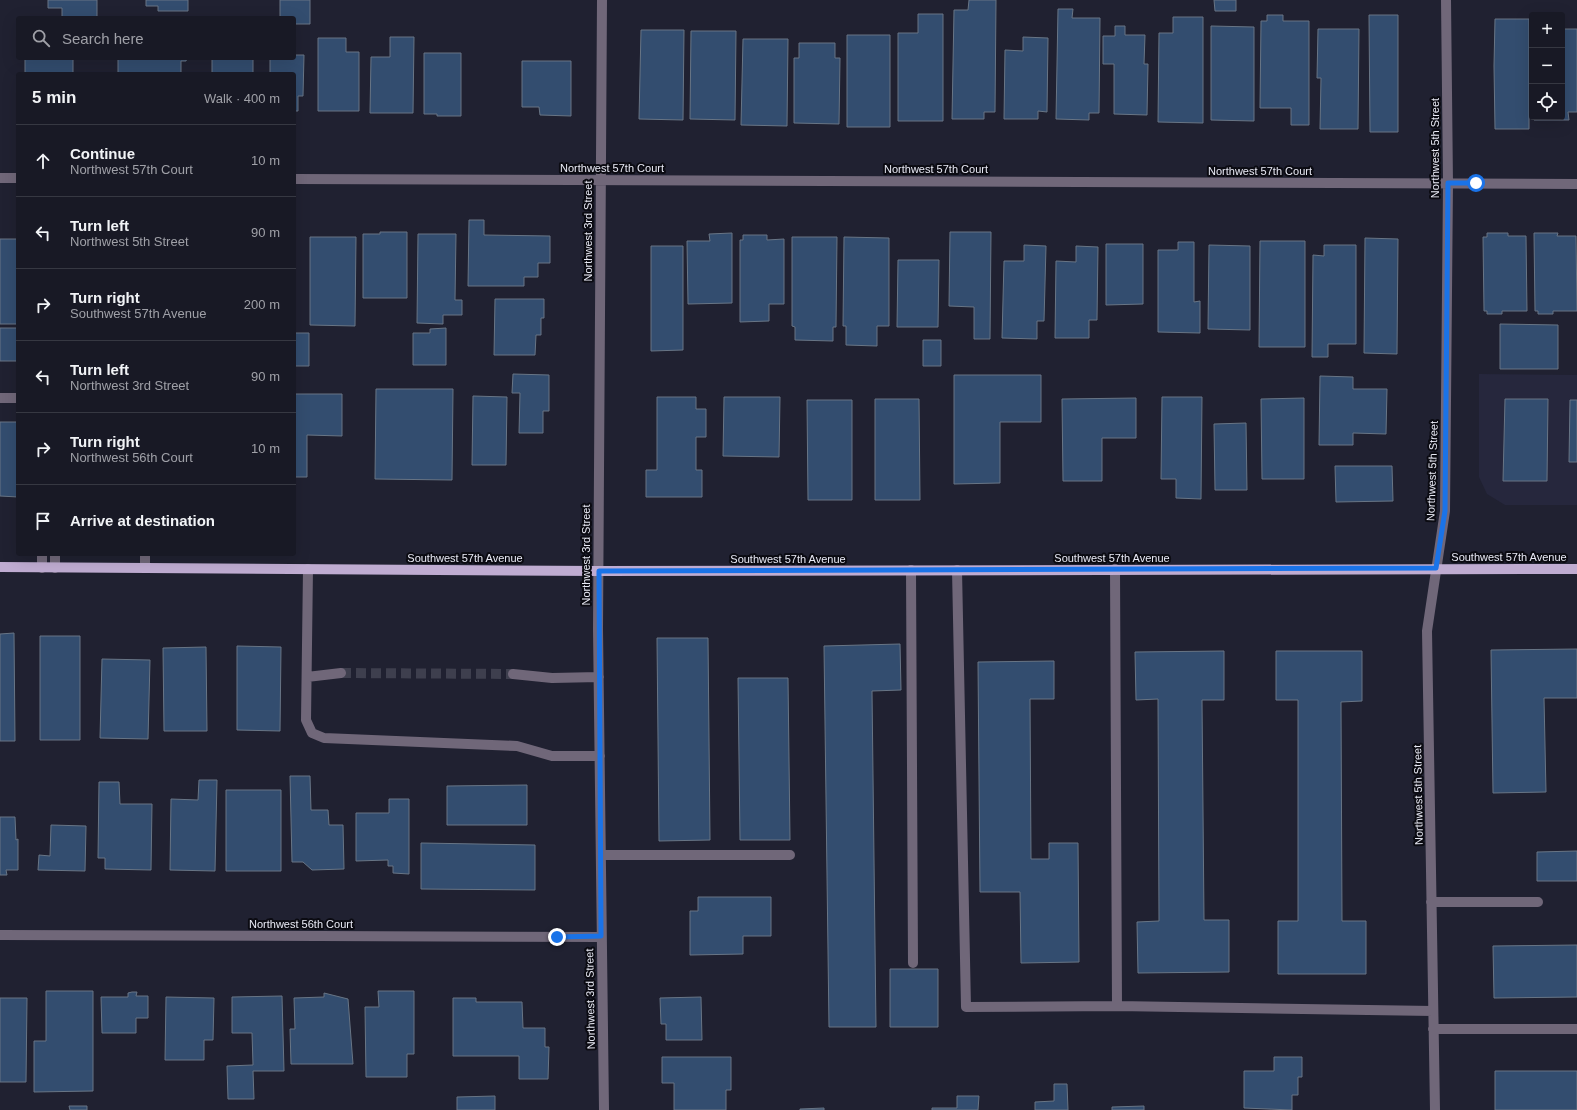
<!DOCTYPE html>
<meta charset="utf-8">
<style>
body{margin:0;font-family:Arial,sans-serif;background:#252632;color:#f1f3f6}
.controls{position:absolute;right:12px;top:12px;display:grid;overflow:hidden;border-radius:4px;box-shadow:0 4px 16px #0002}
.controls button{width:36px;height:36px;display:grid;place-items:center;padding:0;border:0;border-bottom:1px solid #363842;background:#181925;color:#f1f3f6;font:20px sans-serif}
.stop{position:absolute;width:12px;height:12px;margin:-9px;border:3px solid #1a73e8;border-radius:50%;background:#fff}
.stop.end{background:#1a73e8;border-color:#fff;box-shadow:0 1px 4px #0008}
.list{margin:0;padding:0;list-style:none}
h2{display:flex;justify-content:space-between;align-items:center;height:52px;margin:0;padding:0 16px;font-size:17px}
h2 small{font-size:13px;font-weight:400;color:#9fa0a7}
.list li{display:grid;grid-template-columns:26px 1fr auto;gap:12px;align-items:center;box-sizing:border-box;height:72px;padding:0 16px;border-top:1px solid #363842}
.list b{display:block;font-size:15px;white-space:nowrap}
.list p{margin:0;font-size:13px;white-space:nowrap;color:#9fa0a7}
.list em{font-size:13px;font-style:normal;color:#9fa0a7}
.icon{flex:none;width:22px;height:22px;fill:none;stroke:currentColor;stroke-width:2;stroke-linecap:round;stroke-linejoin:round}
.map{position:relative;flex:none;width:1577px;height:1110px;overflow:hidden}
.search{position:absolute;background:#181925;box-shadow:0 4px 16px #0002;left:16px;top:16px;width:280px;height:44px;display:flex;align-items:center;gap:10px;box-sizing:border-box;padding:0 14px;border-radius:4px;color:#9fa0a7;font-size:15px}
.panel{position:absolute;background:#181925;box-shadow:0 4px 16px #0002;left:16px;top:72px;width:280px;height:484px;border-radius:4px}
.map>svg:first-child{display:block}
.built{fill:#26273d}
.building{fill:#334d6f;stroke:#687585}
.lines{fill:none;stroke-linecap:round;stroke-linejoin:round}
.minor-tunnel{stroke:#3e3f4e;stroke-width:10;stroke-dasharray:10 5;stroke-linecap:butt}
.minor{stroke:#706779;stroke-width:10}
.major{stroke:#bfacd1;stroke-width:10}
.route{stroke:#1a73e8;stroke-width:5}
.labels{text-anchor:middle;stroke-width:4;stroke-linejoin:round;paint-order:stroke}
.street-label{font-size:11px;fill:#e9eaf5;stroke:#0b0b12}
</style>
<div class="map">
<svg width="1577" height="1110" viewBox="0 0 1577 1110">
<rect width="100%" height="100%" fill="#202131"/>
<path class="built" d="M1479,374l98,1v130h-72l-18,-11 -8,-17z"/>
<path class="building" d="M48,0h49v18h-35v-10h-14z
M146,0h42v11h-30v-5h-12z
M280,0h30v24h-16v-6h-14z
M969,0h27l-1,112h-11v7h-32l2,-109h14z
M1214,0h22v11h-21z
M1058,9h15l-1,9h28l-1,95h-10v7l-33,-1z
M918,14h25v107h-45v-88h20z
M1267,15h16v6h26v104h-18v-17h-31l1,-87h6z
M1369,15h29v117h-28z
M1173,17h30v106l-45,-1 1,-89h14z
M1495,19h34v110h-34l-1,-63z
M1115,26h10v9h20l-1,29h4l-1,51 -33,-1v-50h-11v-28h12z
M1211,26l43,1v94l-43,-1z
M1318,29h41l-1,100h-38l1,-51h-4z
M1562,29h15v83h-9l1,8h-35v-3h28z
M641,30h43l-1,90 -44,-1z
M691,31h45l-1,89 -45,-1z
M847,35h43v92h-43z
M390,37h24l-1,76h-43l1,-56h19z
M1023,37l25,1 -1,74 -9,-1v8h-34l1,-69 18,1z
M318,38h28v14h13v59h-41z
M743,39h45l-1,87 -46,-1z
M799,43h36v15h5l-1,66 -45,-1v-65h5z
M424,53h37v63h-24v-2h-13z
M294,55h10l-1,41h-5v15h-4v-37h-24v-16h24z
M25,58h48v16h-48z
M118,58h69l-1,3h-5v13h-50l-13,-1z
M212,58h41v16h-41z
M522,61h49v55l-31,-1 -1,-8h-17z
M469,220h15v15l66,1v27h-12v14h-14v9h-56z
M380,232h27v66h-44v-64h17z
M950,232h41l-1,107h-16v-32l-25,-1z
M732,233v70l-44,1 -1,-63h23l-1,-7z
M1487,233h21v3h18l1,75h-25v3h-15v-3h-3l-1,-74h4z
M1534,233h24l-1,3h19l1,75h-24v3h-15v-3h-3z
M418,234h38l-1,66h7v15h-19v9l-26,-1z
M743,235h24v5l17,-1v65h-15v17l-29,1v-82h3z
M310,237h46l-1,89 -45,-1z
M792,237h45l-1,90h-3v14l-38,-1v-13l-3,-1z
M844,237l45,1v88h-12v20l-31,-1v-19h-3z
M1365,238l33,1 -1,115 -33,-1z
M0,239h18v85h-18z
M1260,241h45v106h-46z
M1178,242h16v60l6,-1v32l-42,-1v-82h20z
M1106,244h37v60l-37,1z
M1024,245l22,1 -2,75h-7v18l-35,-1 2,-77h20z
M1209,245l41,1v84l-42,-1z
M1324,245h32v99h-28v13h-16l1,-102 11,1z
M651,246h32v104l-32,1z
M1076,246l22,1 -1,73h-8v18h-34l1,-77 20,1z
M898,260h41l-1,67h-41z
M495,299h49v19h-3v17h-5l-1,20h-41z
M1500,324l58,1v44h-58z
M0,328h18v33h-18z
M446,328v37h-33v-32h17v-4z
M294,333h15v33h-15z
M923,340h18v26h-18z
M513,374l36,1v36h-6v22h-24l1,-40h-8z
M954,375h87v47h-41v61l-46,1z
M1320,376l33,1v12h34l-1,45 -33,-1v12h-34z
M376,389h77l-1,91 -77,-1z
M294,394h48v42l-35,-1v42h-13z
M473,396l34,1 -1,68h-34z
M657,397h39v12h10v28h-10v33h6v27h-56v-27h11z
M724,397h56l-1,60 -56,-1z
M1162,397h40l-1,102 -25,-1v-19h-15z
M1136,398v40h-34v43h-39l-1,-82z
M1304,398v81h-42l-1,-80z
M875,399h44l1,101h-45z
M1505,399h43l-1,82h-44z
M807,400h45v100h-44z
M1570,400h7v62h-8z
M0,422h18v75l-18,-1z
M1246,423l1,67h-32l-1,-66z
M1335,466h57l1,35 -57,1z
M14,633l1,108h-15v-107z
M40,636h40v104h-40z
M657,638h51l2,202 -51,1z
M900,644l1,46 -29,1 4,336h-47l-5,-381z
M237,646l44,1 -1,84 -43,-1z
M206,647l1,84h-43l-1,-83z
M1577,649v49h-33l2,94 -53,1 -2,-143z
M1224,651v49h-22l2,220h25v52l-91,1 -1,-51 22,-1 -1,-222 -22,1 -1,-48z
M1276,651h86v50l-21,1 1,219h24v53h-88v-53h20v-221h-22z
M102,659l48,1 -2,79 -48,-1z
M1054,661v38h-24l1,160h18v-16h29l1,119 -58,1 -1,-71h-40l-2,-230z
M738,678h50l2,162h-50z
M290,776h20l1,34h17l1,15h14l1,44 -32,1 -9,-8h-11z
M199,780h18l-2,91 -45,-1 1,-71 27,1z
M99,782h20l1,22h32l-1,66 -46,-1v-11h-7z
M527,785v40h-80v-39z
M226,790h55v81h-55z
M389,799h20v75l-16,-1v-7h-5v-6l-32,1v-48h33z
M0,817h15l1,23 2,-1v31h-12l1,5h-7z
M51,825l35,1 -1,45 -47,-1 1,-15 11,1z
M421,843l114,2v45l-114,-1z
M1577,851v30h-40v-29z
M698,897h73v39h-28v18l-53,1v-44h8z
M1577,945v52l-83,1 -1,-52z
M890,969h48v58h-48z
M46,991h47v100l-59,1v-51h12z
M378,991h36v63h-7v23h-41l-1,-70h14z
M132,992h5l-1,4h12v22h-12v15h-34l-1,-36h27v-4z
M324,993l24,6 5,65h-62l-1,-35h5l-1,-31 30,-1z
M282,996l2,75h-31l1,28h-26l-1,-33 26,-1 -1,-32h-20v-36z
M166,997l48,1 -1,42h-9v20h-39z
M701,997l1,43h-36v-16h-5l-1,-26z
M0,998h27l-1,84h-26z
M453,998h23v4h46l1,26h22v19h4l-1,32h-29v-23h-66z
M662,1057h69v33h-5v20h-52v-27h-12z
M1274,1057h28v20h-4v18h-6v15l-48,-2v-37h30z
M1495,1071h82v39h-82z
M1054,1084h13l1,26h-33v-8l19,-1z
M495,1096v14h-38v-13z
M957,1096h22l-1,14h-46v-2h25z
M69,1106h18v4h-17z
M1144,1106v4h-32v-3z
M824,1108v2h-24v-1z"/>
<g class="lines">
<path class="minor-tunnel" d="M341,673l172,1"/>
<path class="minor" d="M602,0l-4,629 6,481
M0,178h18
M294,179l1283,5
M0,398h18
M55,554v14
M42,568v-14
M145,568v-14
M308,569l-2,151 6,13 12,5 193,8 35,10h48
M1115,569l2,437 316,5
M911,570l2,393
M957,570l9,437 151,-1
M513,674l39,4 47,-1
M307,677l34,-4
M601,855h189
M1431,902h107
M0,935l601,2
M1433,1029h144
M1435,1110l-8,-479 18,-120 3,-328 -2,-183"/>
<path class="major" d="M0,567l599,4 978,-2"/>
</g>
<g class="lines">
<path class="route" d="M557,937l44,-1 -2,-365 837,-3 9,-57 3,-328h28"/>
</g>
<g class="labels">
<g class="street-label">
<text transform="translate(1435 148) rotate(-90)" y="4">Northwest 5th Street</text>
<text x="612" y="172">Northwest 57th Court</text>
<text x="936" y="173">Northwest 57th Court</text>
<text x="1260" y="175">Northwest 57th Court</text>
<text transform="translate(588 231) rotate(-90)" y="4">Northwest 3rd Street</text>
<text transform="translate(1432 471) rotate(-88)" y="4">Northwest 5th Street</text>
<text transform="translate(586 555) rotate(-90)" y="4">Northwest 3rd Street</text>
<text x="1509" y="561">Southwest 57th Avenue</text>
<text x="465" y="562">Southwest 57th Avenue</text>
<text x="1112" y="562">Southwest 57th Avenue</text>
<text x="788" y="563">Southwest 57th Avenue</text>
<text transform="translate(1418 795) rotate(-91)" y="4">Northwest 5th Street</text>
<text x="301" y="928">Northwest 56th Court</text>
<text transform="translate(590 999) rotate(-91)" y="4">Northwest 3rd Street</text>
</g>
</g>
</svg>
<div class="controls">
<button>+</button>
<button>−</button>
<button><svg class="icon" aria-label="locate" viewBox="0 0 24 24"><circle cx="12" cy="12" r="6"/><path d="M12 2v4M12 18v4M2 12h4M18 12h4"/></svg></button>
</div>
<div class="stop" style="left:1476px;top:183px"></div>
<div class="stop end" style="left:557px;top:937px"></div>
<div class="search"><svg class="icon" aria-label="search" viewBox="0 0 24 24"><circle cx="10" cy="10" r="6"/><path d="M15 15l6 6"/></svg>Search here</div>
<section class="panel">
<h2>5 min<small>Walk · 400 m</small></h2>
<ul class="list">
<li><svg class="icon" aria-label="ahead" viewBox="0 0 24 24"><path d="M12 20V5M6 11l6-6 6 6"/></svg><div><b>Continue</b><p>Northwest 57th Court</p></div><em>10 m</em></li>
<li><svg class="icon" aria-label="left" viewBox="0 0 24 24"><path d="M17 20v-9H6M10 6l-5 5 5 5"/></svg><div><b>Turn left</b><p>Northwest 5th Street</p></div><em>90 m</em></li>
<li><svg class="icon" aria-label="right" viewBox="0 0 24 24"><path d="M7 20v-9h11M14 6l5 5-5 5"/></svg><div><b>Turn right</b><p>Southwest 57th Avenue</p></div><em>200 m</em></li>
<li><svg class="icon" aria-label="left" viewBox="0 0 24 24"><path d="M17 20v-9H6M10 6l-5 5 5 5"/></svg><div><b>Turn left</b><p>Northwest 3rd Street</p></div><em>90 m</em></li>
<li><svg class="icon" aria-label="right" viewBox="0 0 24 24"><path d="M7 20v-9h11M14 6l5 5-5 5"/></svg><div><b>Turn right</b><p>Northwest 56th Court</p></div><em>10 m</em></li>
<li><svg class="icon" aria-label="arrive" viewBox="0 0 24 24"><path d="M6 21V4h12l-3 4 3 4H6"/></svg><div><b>Arrive at destination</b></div></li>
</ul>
</section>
</div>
